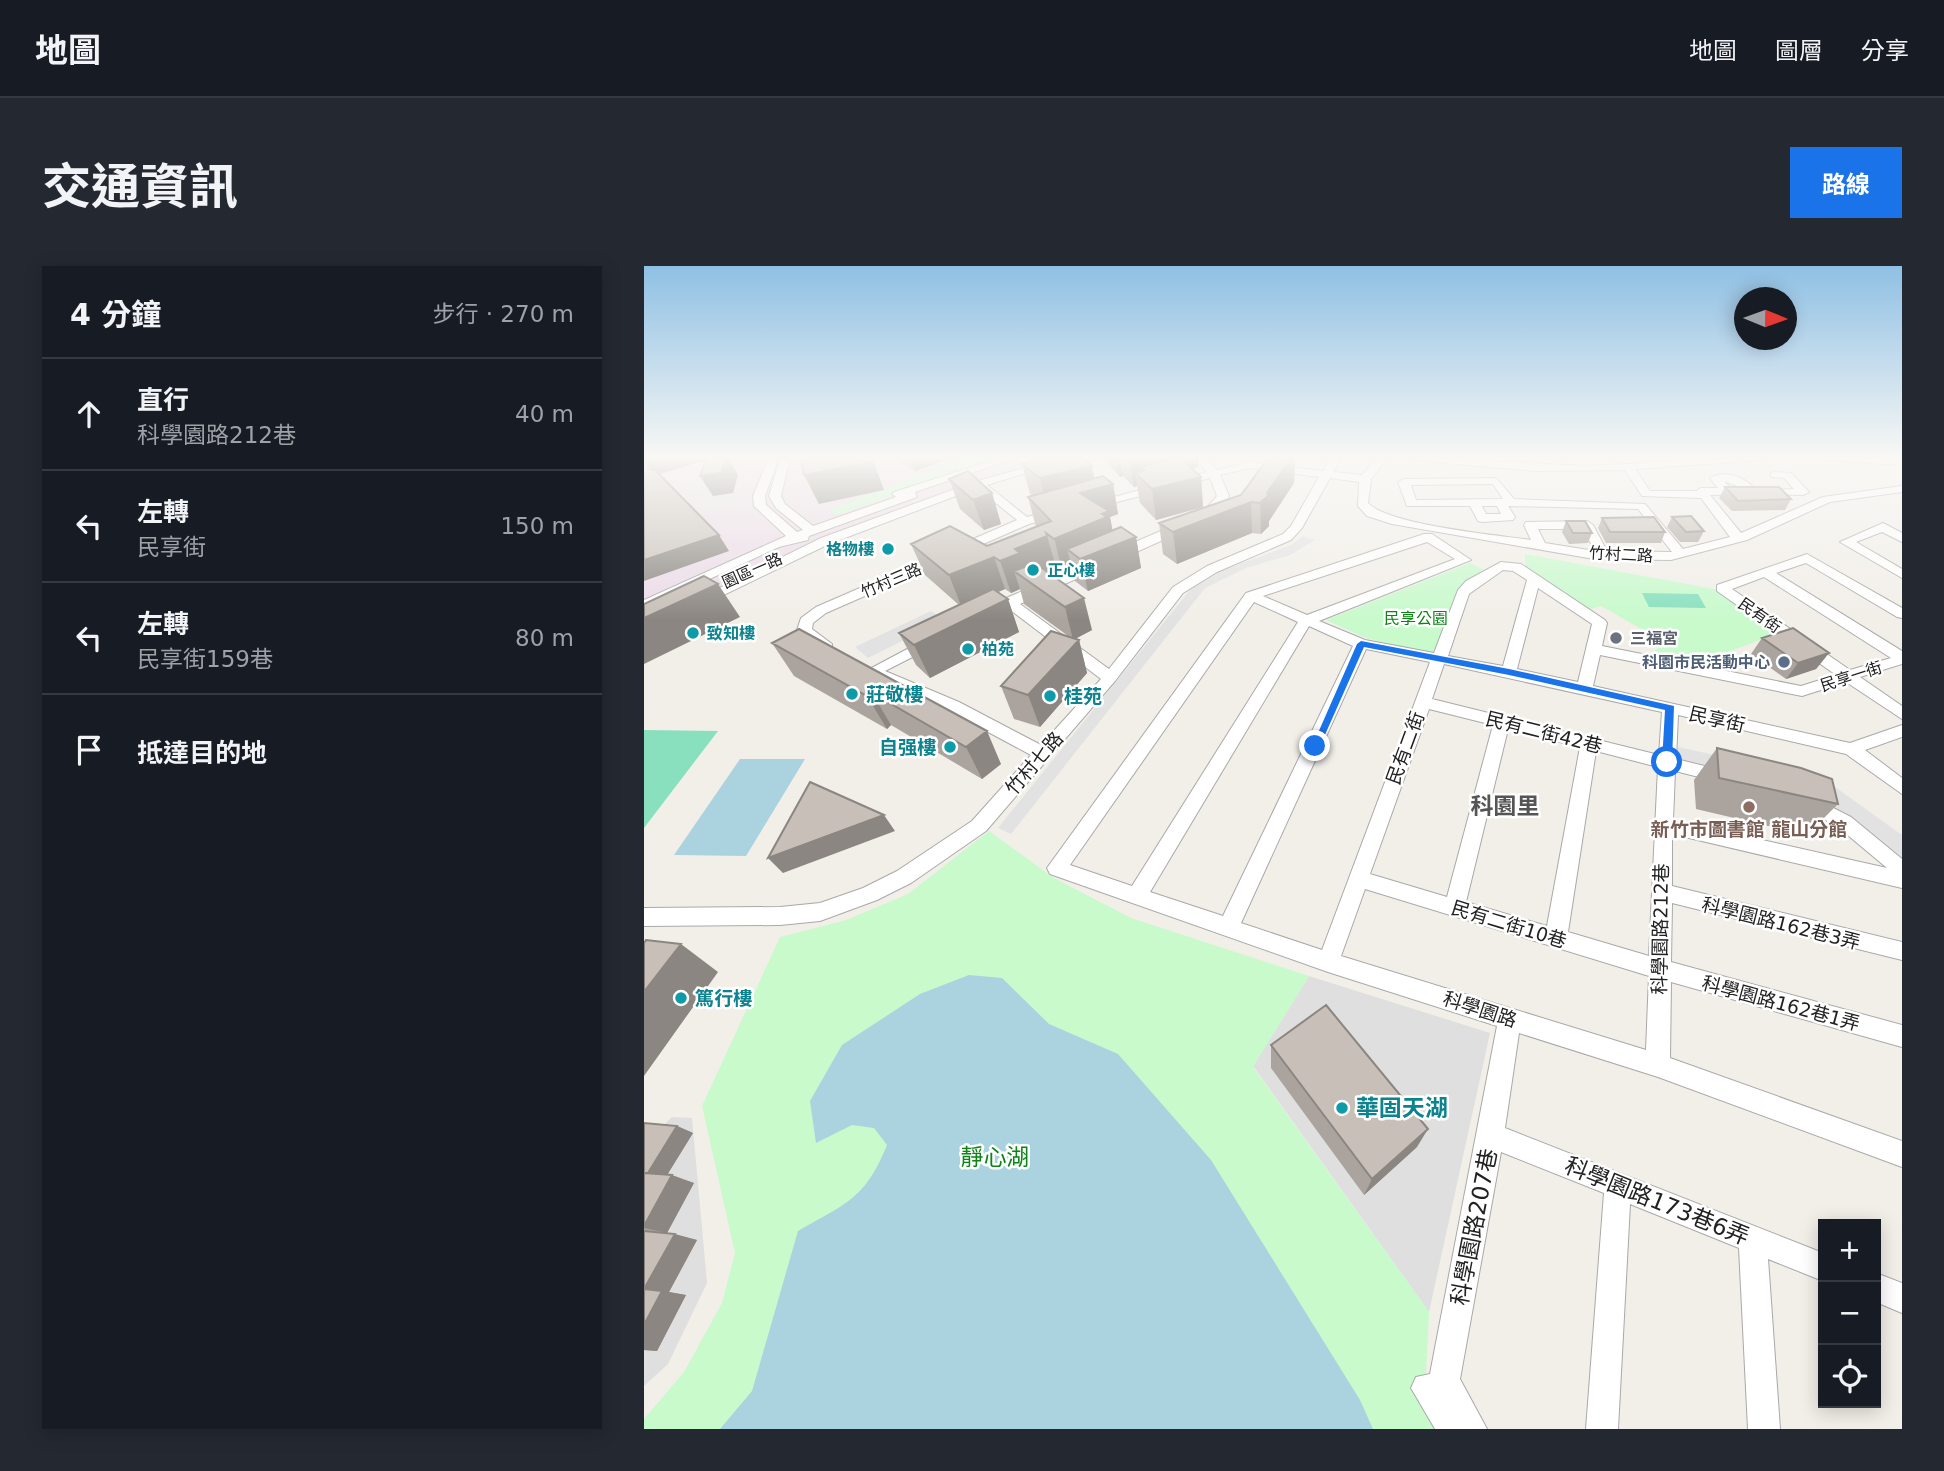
<!DOCTYPE html>
<html lang="zh-TW">
<meta charset="utf-8">
<style>
body{margin:0;font-family:"DejaVu Sans","Noto Sans TC",sans-serif;background:#242831;color:#f1f3f6}
.controls{position:absolute;right:21px;bottom:21px;display:grid;overflow:hidden;border-radius:0px;box-shadow:0 4px 18px #0003}
.controls button{width:63px;height:63px;display:grid;place-items:center;padding:0;border:0;border-bottom:2px solid #363941;background:#171b24;color:#f1f3f6;font:35px sans-serif}
.compass{position:absolute;left:1090px;top:21px;width:63px;height:63px;border-radius:50%;background:#171b24;box-shadow:0 4px 18px #0003;rotate:91deg}
.stop{position:absolute;width:21px;height:21px;margin:-16px;border:5px solid #1a73e8;border-radius:50%;background:#fff}
.stop.end{background:#1a73e8;border-color:#fff;box-shadow:0 2px 7px #0008}
.list{margin:0;padding:0;list-style:none}
h2{display:flex;justify-content:space-between;align-items:center;height:91px;margin:0;padding:0 28px;font-size:30px}
h2 small{font-size:23px;font-weight:400;color:#9ea1a6}
.list li{display:grid;grid-template-columns:46px 1fr auto;gap:21px;align-items:center;box-sizing:border-box;height:112px;padding:0 28px;border-top:2px solid #363941}
.list b{display:block;font-size:26px;white-space:nowrap}
.list p{margin:0;font-size:23px;white-space:nowrap;color:#9ea1a6}
.list em{font-size:23px;font-style:normal;color:#9ea1a6}
.icon{flex:none;width:38px;height:38px;fill:none;stroke:currentColor;stroke-width:2;stroke-linecap:round;stroke-linejoin:round}
.map{position:relative;flex:none;width:1258px;height:1163px;overflow:hidden;border-radius:0px}
header{display:flex;align-items:center;gap:42px;box-sizing:border-box;height:98px;padding:0 35px;background:#171b24;border-bottom:2px solid #363941}
header strong{font-size:33px}
nav{display:flex;gap:38px;margin-inline-start:auto;font-size:24px}
.intro{display:flex;align-items:center;justify-content:space-between;box-sizing:border-box;height:168px;padding:0 42px}
h1{margin:0;font-size:49px}
.button{padding:18px 32px;border-radius:0px;background:#1a73e8;color:#fff;font-size:24px;font-weight:700}
main{display:flex;gap:42px;padding:0 42px}
aside{flex:1;background:#171b24;border-radius:0px;box-shadow:0 4px 18px #0003}
.map>svg:first-child{display:block}
.residential{fill:#e0dfdf}
.industrial{fill:#ebdbe8}
.park{fill:#c8facc}
.pitch{fill:#88e0be}
.parking{fill:#e2e2e2}
.water{fill:#aad3df}
.lines{fill:none;stroke-linecap:round;stroke-linejoin:round}
.minor-casing{stroke:#a9a9a9;stroke-width:2}
.minor{fill:#fff;fill-rule:evenodd}
.wall{fill:#aba49e}
.shaded-wall{fill:#8b8681}
.building{fill:#c7bfb8;stroke:#8b8681;stroke-width:2}
.route{fill:#1a73e8}
.culture-dot{fill:#0f9aa8;stroke:#fff;stroke-width:2.5}
.worship-dot{fill:#6b7280;stroke:#fff;stroke-width:2.5}
.service-dot{fill:#5c6f8a;stroke:#fff;stroke-width:2.5}
.education-dot{fill:#8d6e63;stroke:#fff;stroke-width:2.5}
.labels{text-anchor:middle;stroke-width:5;stroke-linejoin:round;paint-order:stroke}
.far-culture-label{font-size:16px;font-weight:bold;fill:#0d838f;stroke:#fff;text-anchor:start}
.far-street-label{font-size:16px;fill:#222;stroke:#fff}
.far-park-label{font-size:16px;fill:#0c8416;stroke:#fff}
.far-worship-label{font-size:16px;font-weight:bold;fill:#5b616d;stroke:#fff;text-anchor:start}
.far-service-label{font-size:16px;font-weight:bold;fill:#4e5e75;stroke:#fff;text-anchor:end}
.culture-label{font-size:19px;font-weight:bold;fill:#0d838f;stroke:#fff;text-anchor:start}
.street-label{font-size:19px;fill:#222;stroke:#fff}
.education-label{font-size:19px;font-weight:bold;fill:#785e54;stroke:#fff}
.quarter-label{font-size:23px;font-weight:bold;fill:#555;stroke:#fff}
.near-culture-label{font-size:23px;font-weight:bold;fill:#0d838f;stroke:#fff;text-anchor:start}
.near-park-label{font-size:23px;fill:#0c8416;stroke:#fff}
.near-street-label{font-size:23px;fill:#222;stroke:#fff}
</style>
<header>
<strong>地圖</strong>
<nav><a>地圖</a><a>圖層</a><a>分享</a></nav>
</header>
<div class="intro"><h1>交通資訊</h1><a class="button">路線</a></div>
<main>
<aside>
<h2>4 分鐘<small>步行 · 270 m</small></h2>
<ul class="list">
<li><svg class="icon" aria-label="ahead" viewBox="0 0 24 24"><path d="M12 20V5M6 11l6-6 6 6"/></svg><div><b>直行</b><p>科學園路212巷</p></div><em>40 m</em></li>
<li><svg class="icon" aria-label="left" viewBox="0 0 24 24"><path d="M17 20v-9H6M10 6l-5 5 5 5"/></svg><div><b>左轉</b><p>民享街</p></div><em>150 m</em></li>
<li><svg class="icon" aria-label="left" viewBox="0 0 24 24"><path d="M17 20v-9H6M10 6l-5 5 5 5"/></svg><div><b>左轉</b><p>民享街159巷</p></div><em>80 m</em></li>
<li><svg class="icon" aria-label="arrive" viewBox="0 0 24 24"><path d="M6 21V4h12l-3 4 3 4H6"/></svg><div><b>抵達目的地</b></div></li>
</ul>
</aside>
<div class="map">
<svg width="1258" height="1163" viewBox="0 0 1258 1163">
<rect width="100%" height="100%" fill="#f2efe9"/>
<path class="residential" d="M665,710l181,57 -61,279 -176,-246z
M28,851l20,1 15,165 -39,81 -24,22v-243z"/>
<path class="industrial" d="M0,191h438l-111,32 -123,46 -204,100z"/>
<path class="park" d="M321,191h41l-170,58 -7,-5z
M881,288l189,35 65,44 -70,26 -4,10 -57,-14 18,-12 -65,-37 -16,5 -60,-41z
M826,297l14,7 -14,11 -36,74 -68,-17 -40,-18z
M345,565l65,47 77,40 178,58 -56,91 176,245 -3,61 38,56h-820v-10l40,-47 38,-69 13,-50 -33,-147 78,-169 66,-17 62,-26z"/>
<path class="pitch" d="M998,327l56,1 8,14 -57,-1z
M0,464l74,1 -74,97z"/>
<path class="parking" d="M91,200h6l-2,8 -22,3 -7,21 21,-1v7l-29,9 -31,-30z
M659,270l12,4 -25,15 -44,13 -41,20 -194,246 -13,-6 196,-243 24,-13 73,-27z
M287,345l13,9 -76,38 -13,-11z
M1034,481l119,26 38,14 67,48v25l-77,-59 -149,-41z"/>
<path class="water" d="M96,493h65l-59,97 -72,-1z
M325,709l33,3 47,46 69,30 93,106 149,240 13,29h-653l32,-38 46,-160c49,-28 67,-32 89,-86l-13,-17 -22,-3 -36,18 -6,-42 32,-56 78,-51z"/>
<g class="lines">
<g class="minor-casing">
<path id="minor" d="M125,191h10l-14,39 1,9 31,27 6,-2 -27,-22 -7,-12 11,-37 9,2 -8,35 4,8 28,22 83,-29 -4,-3 2,-2 109,-35h15l-103,35 2,5 -108,39 -1,4 -29,7 -135,62v-9l142,-64 -32,-30 -1,-10z
M419,191h16l-92,28 40,32 30,-8 4,1v6l-32,8 -203,89 -13,10 -1,6 20,15v6h-10l-23,-17 -2,-3 4,-12 15,-11 201,-87 -40,-32 -148,56 -126,61 -12,-3 130,-64 153,-56z
M549,191h11l13,13 32,-8 74,9 8,-14h10l-8,15 29,3 16,-18h18l-10,3 -15,19 -3,24c21,22 128,32 163,37l-7,-15 2,-3 61,-1 6,4 14,26 65,1 -34,-43 -130,-3 7,11 -2,3 -31,2 -4,-1 -8,-15h-63l-9,-24 6,-3 92,-1 18,21 131,5 38,45 47,-12 -29,-39 -59,-2 -17,-26 -91,1 -121,-11 -5,-3 178,9 183,-9 -5,3 -129,9 15,22h46l5,-3h17l-8,-10c16,-9 35,-1 46,12v4l-46,1 31,38 82,-36 79,-11v6l-72,10 -83,38 -76,20 -77,-1 -202,-35 -25,-8 -9,-10 1,-24 -29,-4 -28,50 -11,12 -74,32 -34,21 -68,88 -129,150 -75,52 -34,17 -57,21 -40,4 -136,1v-18l136,-1 40,-4 43,-15 34,-17 75,-50 59,-66 -84,-45 -83,-38 64,-34h10v6l-53,27 74,31 82,43 60,-66 -92,-70 -24,9 -7,-4 26,-15 198,-86 15,-17 -7,-18 -120,31 -6,-4 123,-33zM605,202l70,9 -28,49 -8,8 -76,32 -34,21 -64,82 -89,-65 190,-85 13,-12 6,-11 -9,-21zM1080,215l18,7h-12zM849,218l10,15 -87,1 -5,-15zM838,240h15l4,8h-15zM894,263h45l12,22 -50,-8z
M1174,191l84,2v6l-79,-5z
M1131,206l16,1 18,19 -6,3 -29,-1v-4l20,-1 -10,-11 -13,-1v-4z
M1239,257l19,10v9l-20,-10 -26,10 46,27v9l-62,-36z
M780,268h8l39,26 -152,61 46,19 69,13 24,-63 8,-9 35,-19 20,2 84,56 2,3 -5,23 199,40 35,-11 -119,-84v-6l90,-31 95,54v10l-5,-1 -91,-54 -30,10 126,78v13l-42,13 42,29v13l-56,-37 -44,14 -202,-41 -7,31 257,57 52,-18v12l-37,13 37,28v16l-56,-40 -168,-39 -2,44 57,14 3,5 -9,6 -52,-13 -2,49 214,48 -49,-41 -38,-21 -3,-5 9,-7 45,23 51,42v29l-230,-54v52l230,56v18l-230,-57 -1,59 231,63v22l-231,-65 -1,76 232,83v26l-244,-90 -139,-44 -14,95 318,125v28l-55,-22 12,170h-32l-9,-181 -109,-44 -12,225h-32l18,-236 -103,-41 -41,227 27,50h-52l-24,-41 5,-11 14,-3 67,-348 -169,-54 -278,-98 -3,-6 199,-275zM783,276l28,17 -148,56 -44,-19zM859,304l10,1 14,9 -24,86 -55,-10 21,-62zM1120,311l127,81 -41,12 -118,-81zM894,322l54,36 -14,58 -61,-13zM610,336l44,20 -166,264 -62,-21zM665,360l44,20 -130,270 -73,-24zM722,383l64,13 -108,288 -81,-27zM800,398l218,48 -3,43 -227,-56zM785,443l64,16 -46,172 -77,-23zM864,463l72,18 -33,179 -81,-24zM952,485l62,16 -9,189 -81,-24zM721,623l284,87 -3,74 -305,-94z
M1232,1007l26,10v30l-26,-11z"/>
</g>
<use href="#minor" class="minor"/>
</g>
<path class="wall" d="M248,191h62l-39,14z
M458,191h96v10l-6,1 9,9 2,30 -47,13 -16,-17 -3,-17 -3,1 -11,-11 -3,1z
M625,191h47l-2,2 -19,-2 -1,26 -25,38v5l-8,8 -9,-1 -75,31 -14,-10 -4,-31 82,-28z
M378,198l72,14 19,6 5,30 -8,3 2,14 24,6 5,31 -53,23 -13,-10 -3,-14 -10,4 -7,-6 1,2 -10,4 46,59 -17,9 4,1 8,33 -47,54 -26,-8 -13,-33 70,-48 -47,-34 -4,-15 -9,4 -6,-4 -7,3 10,7 11,33 -89,46 -14,-13 -17,-32 60,-28 -34,-30 -14,-31 76,2 49,-19 -8,-30 4,-2 -2,-1z
M305,213l43,14 9,31 -17,6 -24,-21z
M1081,221l66,12 -6,11 -53,1 -13,-13z
M1028,251l32,14 -6,11h-18l-13,-15z
M958,252l63,14 -4,11h-55l-8,-15z
M922,255l26,12 -4,10 -19,1 -7,-12z
M155,363l202,135 -19,15 -91,-54 -4,4 -93,-53 -22,-33z
M1118,372l67,15 -13,16 -30,10 -35,-25z
M1073,482l121,56 -31,31 -111,-26 -2,-29z
M627,779l146,102 -53,48 -93,-127z
M0,857l33,3 16,7 -26,42 27,8 -27,50 30,7 -28,52 17,3 -29,56 -13,-1z"/>
<path class="shaded-wall" d="M12,191h62l-62,18 -5,-5 -6,-10z
M82,191h2l10,18 -5,18 -20,3 -13,-20z
M225,191h3l12,33 -65,14 -15,-29z
M266,191h44l-39,14z
M472,191h4l3,19 -3,1z
M485,191h69v10l-16,4 -38,-1 -4,-3 1,12 -6,-6 2,13 -3,1z
M648,191h3l-1,26 -25,38v5l-8,8 -1,-31z
M448,200l4,22 17,-4 5,30 -8,3 5,25 21,-5 5,31 -53,23 -8,-32 -13,-10 5,18 -10,4 -22,-93z
M557,211l2,30 -47,13 -4,-31z
M348,227l9,31 -17,6 -11,-30z
M607,236l1,31 -75,31 -4,-32z
M75,269l10,16 -85,30v-21z
M403,270l9,31 -28,12 -14,-8 6,18 -9,4 -11,-32 15,-12z
M350,291l11,32 -43,19 -13,-33z
M74,318l22,33 -96,47v-46z
M440,332l8,32 -19,10 -8,-33z
M364,333l11,33 -89,46 -16,-33z
M435,374l8,33 -47,54 -12,-32z
M1185,387l-13,16 -30,10 12,-16z
M228,427l19,32 -4,4 -20,-33z
M343,465l14,33 -19,15 -16,-32z
M240,549l11,16 -112,42 -15,-15z
M37,678l37,28 -74,104v-84z
M33,860l16,7 -29,47 -17,-6z
M784,863l-11,18 -53,48 8,-16z
M28,909l22,8 -27,50 -23,-5v-2z
M31,968l22,6 -28,52 17,3 -29,56 -13,-1v-61z"/>
<path class="building" d="M0,191h12l-11,3 6,10h4l64,65 -75,25z
M70,191h12l-5,16 -21,3 7,-18z
M157,191h68l2,5 -67,13z
M402,191h35l11,9 -52,12 -18,-14z
M535,191l22,20 -49,12 -17,-16 9,-3 -4,-3z
M625,191h23l-25,36 2,2 -9,8 -9,-1 -78,30 -14,-9 82,-28z
M324,205l24,22 -19,7 -24,-21z
M459,210l10,8 -33,9 29,18 -7,3 5,3 -53,22 -8,-6 1,3 -32,13 5,4 -20,8 -6,-4 -45,18 -38,-31 39,-18 37,20 64,-25 -23,-24z
M1081,221h54l12,12 -53,2z
M1047,250l13,15 -18,1 -14,-15z
M1010,251l11,15h-55l-8,-14z
M922,255h19l7,12h-19z
M477,261l15,10 -56,22 -13,-10z
M391,297l49,35 -19,9 -51,-36z
M60,310l14,8 -74,34v-14z
M349,323l15,10 -94,46 -15,-12z
M1149,362l36,25 -31,10 -36,-25z
M155,363l188,102 -21,16 -94,-54 -5,3 -95,-53z
M407,365l28,9 -51,55 -27,-9z
M1073,482l84,20 31,11 6,25 -119,-26z
M166,516l74,33 -116,43z
M2,674l35,4 -37,48v-49z
M682,739l102,124 -56,50 -101,-134z
M0,857l33,3 -29,47h-4z
M0,907l28,2 -28,51z
M0,965l31,3 -31,55 18,2 -18,34z"/>
<linearGradient id="sky" x2="0" y2="1"><stop stop-color="#8fc0e4"/><stop offset="0.54" stop-color="#f9f8f5"/><stop offset="1" stop-color="#f9f8f5" stop-opacity="0"/></linearGradient>
<rect width="1258" height="354" fill="url(#sky)"/>
<path class="route" d="M717,375l148,28 165,37 -2,56 -5,4 -5,-4 3,-52 -156,-35 -145,-28 -44,99 -9,3 46,-105z"/>
<g class="culture-dot">
<circle cx="244" cy="283" r="7"/>
<circle cx="389" cy="304" r="7"/>
<circle cx="49" cy="367" r="7"/>
<circle cx="324" cy="383" r="7"/>
<circle cx="208" cy="428" r="7"/>
<circle cx="406" cy="430" r="7"/>
<circle cx="306" cy="481" r="7"/>
<circle cx="37" cy="732" r="7"/>
<circle cx="698" cy="842" r="7"/>
</g>
<circle class="worship-dot" cx="972" cy="372" r="7"/>
<circle class="service-dot" cx="1140" cy="396" r="7"/>
<circle class="education-dot" cx="1105" cy="541" r="7"/>
<g class="labels">
<g class="far-culture-label">
<text x="230" y="289" text-anchor="end">格物樓</text>
<text x="403" y="310">正心樓</text>
<text x="63" y="373">致知樓</text>
<text x="338" y="389">柏苑</text>
</g>
<g class="far-street-label">
<text transform="translate(977 288) rotate(3)" y="6">竹村二路</text>
<text transform="translate(108 304) rotate(-24)" y="6">園區一路</text>
<text transform="translate(247 314) rotate(-23)" y="6">竹村三路</text>
<text transform="translate(1116 349) rotate(35)" y="6">民有街</text>
<text transform="translate(1207 410) rotate(-18)" y="6">民享一街</text>
</g>
<g class="far-park-label">
<text x="772" y="358">民享公園</text>
</g>
<g class="far-worship-label">
<text x="986" y="378">三福宮</text>
</g>
<g class="far-service-label">
<text x="1126" y="402">科園市民活動中心</text>
</g>
<g class="culture-label">
<text x="222" y="435">莊敬樓</text>
<text x="420" y="437">桂苑</text>
<text x="292" y="488" text-anchor="end">自强樓</text>
<text x="51" y="739">篤行樓</text>
</g>
<g class="street-label">
<text transform="translate(1073 453) rotate(13)" y="7">民享街</text>
<text transform="translate(900 466) rotate(14)" y="7">民有二街42巷</text>
<text transform="translate(761 482) rotate(-70)" y="7">民有二街</text>
<text transform="translate(390 497) rotate(-49)" y="7">竹村七路</text>
<text transform="translate(1137 657) rotate(14)" y="7">科學園路162巷3弄</text>
<text transform="translate(865 658) rotate(17)" y="7">民有二街10巷</text>
<text transform="translate(1016 663) rotate(-89)" y="7">科學園路212巷</text>
<text transform="translate(1137 737) rotate(15)" y="7">科學園路162巷1弄</text>
<text transform="translate(836 743) rotate(18)" y="7">科學園路</text>
</g>
<g class="education-label">
<text x="1105" y="570">新竹市圖書館 龍山分館</text>
</g>
<g class="quarter-label">
<text x="861" y="548">科園里</text>
</g>
<g class="near-culture-label">
<text x="712" y="850">華固天湖</text>
</g>
<g class="near-park-label">
<text x="351" y="899">靜心湖</text>
</g>
<g class="near-street-label">
<text transform="translate(1013 935) rotate(22)" y="8">科學園路173巷6弄</text>
<text transform="translate(830 961) rotate(-79)" y="8">科學園路207巷</text>
</g>
</g>
</svg>
<div class="controls">
<button>+</button>
<button>−</button>
<button><svg class="icon" aria-label="locate" viewBox="0 0 24 24"><circle cx="12" cy="12" r="6"/><path d="M12 2v4M12 18v4M2 12h4M18 12h4"/></svg></button>
</div>
<svg class="compass" viewBox="-18 -18 36 36"><path d="M0-13l5 13h-10z" fill="#e53935"/><path d="M0 13l5-13h-10z" fill="#9ea1a6"/></svg>
<div class="stop" style="left:1023px;top:496px"></div>
<div class="stop end" style="left:671px;top:480px"></div>
</div>
</main>
